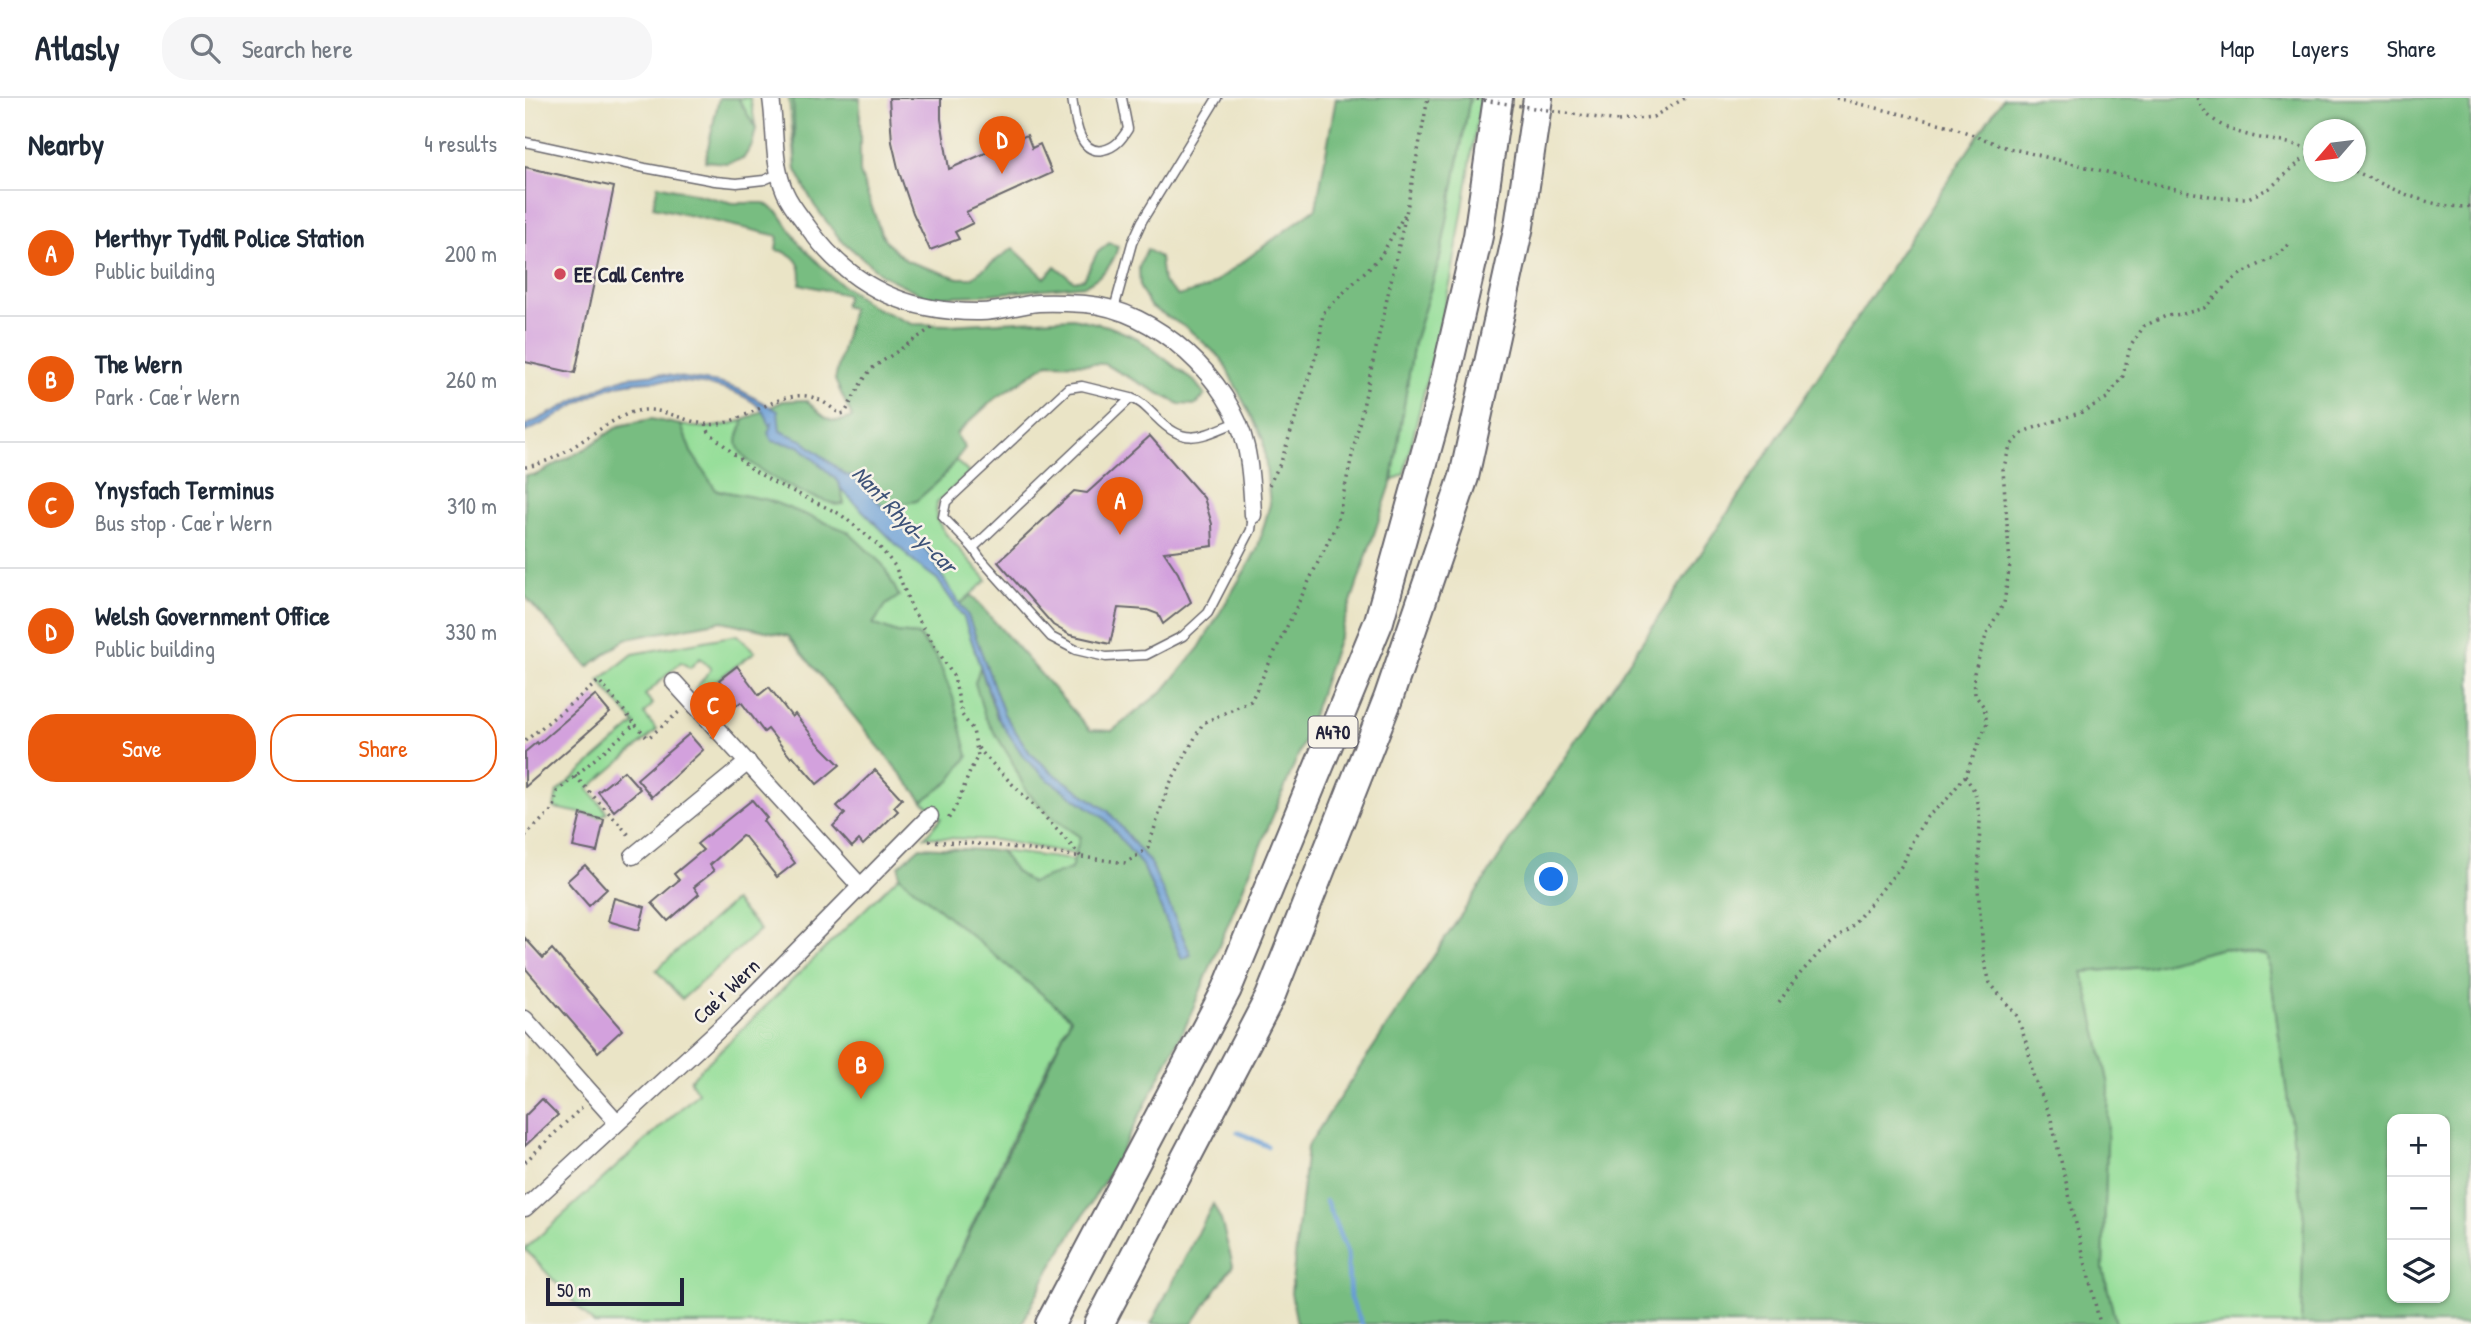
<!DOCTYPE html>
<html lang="en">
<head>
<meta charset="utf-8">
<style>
  :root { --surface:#fff; --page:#f6f6f7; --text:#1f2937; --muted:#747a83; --line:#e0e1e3; --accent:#ea580c }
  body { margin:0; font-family:"Patrick Hand",sans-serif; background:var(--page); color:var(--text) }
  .controls { position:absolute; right:21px; bottom:21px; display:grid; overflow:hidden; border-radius:14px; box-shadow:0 2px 5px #0004 }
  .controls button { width:63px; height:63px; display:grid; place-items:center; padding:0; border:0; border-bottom:2px solid var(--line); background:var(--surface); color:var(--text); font:35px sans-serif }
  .compass { position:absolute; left:1778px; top:21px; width:63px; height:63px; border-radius:50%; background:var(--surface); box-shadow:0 2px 5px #0004; rotate:242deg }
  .scale { position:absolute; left:21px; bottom:18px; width:138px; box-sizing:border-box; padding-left:7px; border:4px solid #22223b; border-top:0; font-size:19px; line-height:24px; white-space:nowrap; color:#22223b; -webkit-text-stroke:5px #f7f3e8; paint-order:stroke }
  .you { position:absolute; left:1027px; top:782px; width:24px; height:24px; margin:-18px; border:5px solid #fff; border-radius:50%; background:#1a73e8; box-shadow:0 0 0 10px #1a73e833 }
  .badge { display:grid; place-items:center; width:46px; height:46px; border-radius:50%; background:var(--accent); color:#fff; font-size:23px; font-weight:700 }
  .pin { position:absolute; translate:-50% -58px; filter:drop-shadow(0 2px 4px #0008) }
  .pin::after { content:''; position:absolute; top:37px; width:24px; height:21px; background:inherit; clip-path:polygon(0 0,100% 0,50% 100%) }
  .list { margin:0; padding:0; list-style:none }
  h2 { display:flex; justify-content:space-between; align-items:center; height:91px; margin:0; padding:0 28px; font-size:30px }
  h2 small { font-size:23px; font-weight:400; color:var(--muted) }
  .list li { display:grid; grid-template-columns:46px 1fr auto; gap:21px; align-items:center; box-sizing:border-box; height:126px; padding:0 28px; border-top:2px solid var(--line) }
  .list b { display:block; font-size:26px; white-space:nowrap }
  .list p { margin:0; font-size:23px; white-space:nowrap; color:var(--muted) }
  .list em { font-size:23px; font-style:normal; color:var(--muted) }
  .actions { display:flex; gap:14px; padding:21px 28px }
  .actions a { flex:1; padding:16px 0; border:2px solid var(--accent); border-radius:28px; text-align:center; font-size:24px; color:var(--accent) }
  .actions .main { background:var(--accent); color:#fff }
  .icon { flex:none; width:38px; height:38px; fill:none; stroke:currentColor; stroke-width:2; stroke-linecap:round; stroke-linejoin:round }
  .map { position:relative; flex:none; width:1946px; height:1226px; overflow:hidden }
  header { display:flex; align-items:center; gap:42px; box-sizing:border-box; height:98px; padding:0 35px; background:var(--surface); border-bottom:2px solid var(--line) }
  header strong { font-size:33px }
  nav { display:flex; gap:38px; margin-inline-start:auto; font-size:24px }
  .search { width:490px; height:63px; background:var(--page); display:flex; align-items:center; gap:18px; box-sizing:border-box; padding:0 24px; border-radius:28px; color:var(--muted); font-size:26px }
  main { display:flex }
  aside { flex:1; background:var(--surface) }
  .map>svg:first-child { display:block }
</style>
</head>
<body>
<header>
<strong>Atlasly</strong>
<div class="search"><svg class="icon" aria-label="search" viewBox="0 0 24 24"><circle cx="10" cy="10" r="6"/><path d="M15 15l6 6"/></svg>Search here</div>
<nav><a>Map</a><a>Layers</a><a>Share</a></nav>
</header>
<main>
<aside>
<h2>Nearby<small>4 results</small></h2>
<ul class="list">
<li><span class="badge">A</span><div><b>Merthyr Tydfil Police Station</b><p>Public building</p></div><em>200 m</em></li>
<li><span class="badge">B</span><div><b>The Wern</b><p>Park · Cae'r Wern</p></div><em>260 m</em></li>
<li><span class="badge">C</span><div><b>Ynysfach Terminus</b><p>Bus stop · Cae'r Wern</p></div><em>310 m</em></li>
<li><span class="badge">D</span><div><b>Welsh Government Office</b><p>Public building</p></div><em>330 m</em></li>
</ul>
<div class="actions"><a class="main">Save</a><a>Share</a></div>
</aside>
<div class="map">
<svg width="1946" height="1226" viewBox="0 0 1946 1226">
  <rect width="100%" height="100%" fill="#f7f3e8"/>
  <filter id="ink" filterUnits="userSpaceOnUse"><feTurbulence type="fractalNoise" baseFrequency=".0143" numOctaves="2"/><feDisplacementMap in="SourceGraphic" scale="14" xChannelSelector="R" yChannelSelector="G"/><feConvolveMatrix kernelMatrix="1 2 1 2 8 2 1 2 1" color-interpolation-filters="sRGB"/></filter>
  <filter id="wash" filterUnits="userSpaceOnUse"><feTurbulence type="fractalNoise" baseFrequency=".00686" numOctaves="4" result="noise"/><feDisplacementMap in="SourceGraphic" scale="28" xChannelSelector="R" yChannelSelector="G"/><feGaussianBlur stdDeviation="1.57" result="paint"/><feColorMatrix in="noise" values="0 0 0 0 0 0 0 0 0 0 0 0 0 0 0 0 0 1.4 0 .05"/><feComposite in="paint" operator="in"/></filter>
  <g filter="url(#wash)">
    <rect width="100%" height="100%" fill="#eae4c6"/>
    <!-- green -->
    <g fill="#95de99" stroke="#5c806a" stroke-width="2">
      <polygon points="213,0 225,0 231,31"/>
      <polygon points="264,0 268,0 271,72"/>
      <polygon points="945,0 956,0 926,182 879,376 867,383 889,244 915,160"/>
      <path d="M219 322 213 339 249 380 310 407 319 406 316 391 390 465 412 481 439 520 455 569 450 585 501 693 529 721 555 739 550 756 471 742 400 739 416 720 398 703 425 683 443 658 435 631 393 537 372 535 348 526 361 507 374 498 358 467 322 433 243 402 191 392 166 354 156 327C179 332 197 329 219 322Z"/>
      <polygon points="430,362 444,375 412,405 411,420 420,435 462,482 435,506 416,477 405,456 358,409 391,403 416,381"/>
      <polygon points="212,537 230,554 171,597 171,590 186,571 175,560 165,570 156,564 120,597 128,606 119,616 132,632 63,691 82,714 76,719 29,710 32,694 110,626 74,583 108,556"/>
      <polygon points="475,753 549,762 546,771 506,786 491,774"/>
      <polygon points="374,778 546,920 502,1008 402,1226 69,1226 0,1151 173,995 165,982"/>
      <polygon points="209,803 235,832 157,901 131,872"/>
      <polygon points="1698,850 1743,858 1779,1120 1776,1226 1591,1226 1578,1171 1584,987 1558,874 1622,869"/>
    </g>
    <!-- forest -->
    <g fill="#78bd81" stroke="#4d705e" stroke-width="2" fill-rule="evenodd">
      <polygon points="194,0 213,0 231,31 227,47 218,61 201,65 180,63"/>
      <path d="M268 0H335V75L356 135 363 146 382 163 433 180H446L488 150 520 180 530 168 549 183 559 181 572 155 584 145 593 148C589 167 576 179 560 187L456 197 402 199 357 177 315 141 289 107 271 72Z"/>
      <polygon points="811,0 945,0 915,160 889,244 867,383 779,643 662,925 590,1066 522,1176 497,1226 402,1226 546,920 374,778 374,768 395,749 475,753 491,774 506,785 546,771 555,739 529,721 501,693 486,661 460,619 450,585 455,569 472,620 522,681 579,720 619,770 657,861 626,766 583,713 528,675 505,655 479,616 443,518 435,506 446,497 565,632 587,633 640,591 674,550 732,452 745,406 738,341 696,260 663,231 625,208 615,190 614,169 622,151 635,160 638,184 653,198 682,190 791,110"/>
      <path d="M1478 0H1937L1946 6V1226H1776L1779 1120 1743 858 1698 850 1622 869 1558 874 1584 987 1578 1171 1591 1226H772L766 1195 782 1049ZM1788 32H1830V74H1788ZM1867 1021H1920V1200H1867Z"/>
      <path d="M133 87 208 105H239L254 115 274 145 309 181 346 208 387 226 424 227 548 220 583 228 612 240 669 283 680 297 671 307 654 306 579 266 523 265 467 303 431 336 440 350 416 381 391 403 358 409 329 379 314 384 319 406C297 408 220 371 213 349 210 341 216 330 219 322L258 303 281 302C298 317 304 330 327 319L310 282 327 211 319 208 322 197 275 186C279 167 270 155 251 152L253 138 128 109Z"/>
      <polygon points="126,321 156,327 166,354 191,392 243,402 322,433 358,467 374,498 361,507 348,526 372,535 393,537 412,560 428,599 443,658 425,683 398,703 263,538 197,523 101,541 63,569 0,498 0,377 11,377 60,351 94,328"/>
      <polygon points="688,1106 696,1122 708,1167 667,1226 626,1226"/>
    </g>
    <!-- water -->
    <path fill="#689dd5" stroke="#456088" stroke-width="2" d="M133 276 194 285 215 292 253 313 255 333 277 342 321 377 329 379 405 456 416 477 443 518 479 616 505 655 528 675 583 713 626 766 666 857 657 861 619 770 579 720 522 681 499 659 473 620 439 520 412 481 390 465 316 391 314 384 274 348 247 343 243 335 247 325 244 327C237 281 121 276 87 289 56 300 31 322 0 334V328L85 285 102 279Z"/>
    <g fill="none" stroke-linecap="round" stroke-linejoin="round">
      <!-- stream -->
      <g stroke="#689dd5" stroke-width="5">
        <polyline points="713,1034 742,1048"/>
        <polyline points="801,1103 822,1155 825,1200 837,1226"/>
      </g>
    </g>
    <g id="blocks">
      <!-- building -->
      <g fill="#d3a1dd">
        <polygon points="364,0 416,0 416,21 424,71 502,37 507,50 515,46 527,75 441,114 448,125 430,134 434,141 405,152 388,115 374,74 367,44"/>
        <polygon points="0,69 89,89 50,275 0,264"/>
        <polygon points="625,338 679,400 687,426 688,448 639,454 653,475 666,504 638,526 633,516 622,512 593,510 585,546 545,537 528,527 473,464 549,393 562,395"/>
        <polygon points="212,568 234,597 244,589 267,619 270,616 293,645 315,667 292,686 268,658 266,660 243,631 239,634 216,604 212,607 194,582"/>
        <polygon points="70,597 85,615 0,689 0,654 12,644 13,646"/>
        <polygon points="164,636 178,652 127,699 112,681"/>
        <polygon points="350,672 377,701 369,709 373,713 338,747 334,742 327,749 308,728 320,716 312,708"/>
        <polygon points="99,673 115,691 89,713 73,694"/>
        <polygon points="227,702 242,720 238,723 270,765 252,779 220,739 217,738 185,767 189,773 169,789 174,796 143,823 127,805 154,782 149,776 178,752 172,746"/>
        <polygon points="56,716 79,722 72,754 48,749"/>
        <polygon points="60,767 82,791 64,808 42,783"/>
        <polygon points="89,800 120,809 114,832 83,823"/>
        <polygon points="0,840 18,860 27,851 97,932 73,954 0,870"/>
        <polygon points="17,1001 33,1017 0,1048 0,1018"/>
      </g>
    </g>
  </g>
  <g filter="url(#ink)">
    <use href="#blocks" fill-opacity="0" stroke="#68666c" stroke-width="2"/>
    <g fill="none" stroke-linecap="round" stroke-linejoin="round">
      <!-- lane casing -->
      <g stroke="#68666c" stroke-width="11">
        <g id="lane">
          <path d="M547 0C550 17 552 57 578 52 591 49 596 42 603 31L597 0"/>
          <polyline points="0,44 120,70 190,83 212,85 239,82 253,76"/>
          <polyline points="589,211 607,145 617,123 692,0"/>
          <path d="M606 300 557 288 543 290 421 404 418 419 448 450 606 300C618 304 623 312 632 320 661 350 677 338 712 324"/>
          <polyline points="448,450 455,460 526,539 551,552 581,559 621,557 658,538 683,515 726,432 728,417"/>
        </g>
      </g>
      <!-- street casing -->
      <g stroke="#68666c" stroke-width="19">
        <g id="street">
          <path d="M246 0C251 32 247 64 260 94 265 106 275 118 283 129 324 188 383 215 455 214 474 214 493 207 513 205 528 204 545 205 560 206 630 211 706 281 721 349 726 371 727 395 728 417"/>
          <polyline points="149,584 336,789"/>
          <polyline points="108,758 223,664"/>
          <polyline points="0,921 92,1024"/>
          <polyline points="0,1110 203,923 405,718"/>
        </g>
      </g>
      <!-- highway casing -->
      <g stroke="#68666c" stroke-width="32">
        <g id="highway">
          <polyline points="525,1226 702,891 854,523 914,307 953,138 973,0"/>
          <polyline points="574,1226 745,899 863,601 939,379 994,128 1013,0"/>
        </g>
      </g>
      <!-- path -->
      <g stroke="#68666c" stroke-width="3.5" stroke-dasharray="2 5" stroke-linecap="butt">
        <polyline points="1311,0 1425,28 1480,49 1655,92 1694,100 1723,100 1745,90 1777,62 1788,59"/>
        <path d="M1672 0C1686 35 1731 39 1763 45 1772 47 1782 49 1788 56"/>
        <polyline points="1093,23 1128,19 1160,0"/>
        <path d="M1830 73C1863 89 1909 113 1946 108"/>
        <path d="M180 326 184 334 225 370 248 384 315 416 352 446 370 468 387 511 429 579 437 617 448 632 453 658C440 679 437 703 421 724"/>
        <path d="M0 369C40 363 69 329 105 315 131 305 154 322 179 326 216 332 256 285 292 301 300 304 308 311 315 316L320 315 335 287 346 271 411 227"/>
        <polyline points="744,387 756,364 794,248 798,215 855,159 880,116"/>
        <polyline points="0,643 74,583 110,626"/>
        <path d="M453 650C486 687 524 720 556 759"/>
        <polyline points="50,678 106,739"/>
        <polyline points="1440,678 1450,694 1455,721 1453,791 1459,862 1465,885 1492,918 1503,950 1508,977 1525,1017 1575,1226"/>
        <polyline points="0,738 29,710 32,694 110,626 123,640 154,614"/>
        <polyline points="404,743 469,747 601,765 623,750 643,689 678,625 726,603 812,425 882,111 903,0"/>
        <polyline points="1254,904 1273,878 1294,855 1325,830 1378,766 1389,739 1402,719 1422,701 1440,678 1453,647 1462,625 1459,609 1450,597 1449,575 1462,535 1479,505 1485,466 1478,372 1485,348 1500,333 1557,314 1582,300 1598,278 1605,249 1619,228 1641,218 1658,216 1679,210 1712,178 1749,159 1765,146"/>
        <polyline points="0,1064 57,1009"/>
      </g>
      <!-- lane -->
      <use href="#lane" stroke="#fff" stroke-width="8"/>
      <!-- street -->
      <use href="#street" stroke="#fff" stroke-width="16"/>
      <!-- highway -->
      <use href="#highway" stroke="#fff" stroke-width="28"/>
      <!-- path-bridge -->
      <polyline stroke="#68666c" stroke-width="3.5" stroke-dasharray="2 5" stroke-linecap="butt" points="945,0 1093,23"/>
    </g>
  </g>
  <!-- markers -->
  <circle fill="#d1495b" stroke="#f7f3e8" stroke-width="2.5" cx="35" cy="176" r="7"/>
  <g text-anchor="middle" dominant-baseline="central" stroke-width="5" stroke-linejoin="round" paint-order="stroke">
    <!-- shield labels -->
    <rect fill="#f7f3e8" stroke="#62616f" stroke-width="2" x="783.5" y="618.5" width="49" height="31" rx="5"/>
    <g font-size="19" font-weight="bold" fill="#22223b">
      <text x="808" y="634">A470</text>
    </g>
    <!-- poi labels -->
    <g font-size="21" font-weight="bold" fill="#22223b" stroke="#f7f3e8" text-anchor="start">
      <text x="49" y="176">EE Call Centre</text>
    </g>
    <!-- street labels -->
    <g font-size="21" fill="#22223b" stroke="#f7f3e8">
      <text transform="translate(201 893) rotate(-44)">Cae'r Wern</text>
    </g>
    <!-- water labels -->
    <g font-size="23" font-style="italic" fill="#3e5379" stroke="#f7f3e8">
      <text transform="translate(380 421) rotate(46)">Nant Rhyd-y-car</text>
    </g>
  </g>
</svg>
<div class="controls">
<button>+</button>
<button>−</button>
<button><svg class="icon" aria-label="layers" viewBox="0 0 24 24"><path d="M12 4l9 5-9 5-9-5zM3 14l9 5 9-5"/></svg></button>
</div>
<svg class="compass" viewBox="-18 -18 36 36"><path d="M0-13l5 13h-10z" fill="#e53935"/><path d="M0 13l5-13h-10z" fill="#747a83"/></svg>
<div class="scale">50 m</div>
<div class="you"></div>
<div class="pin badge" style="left:595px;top:437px">A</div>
<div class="pin badge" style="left:336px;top:1001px">B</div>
<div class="pin badge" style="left:188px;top:642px">C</div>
<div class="pin badge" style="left:477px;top:76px">D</div>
</div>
</main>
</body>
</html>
